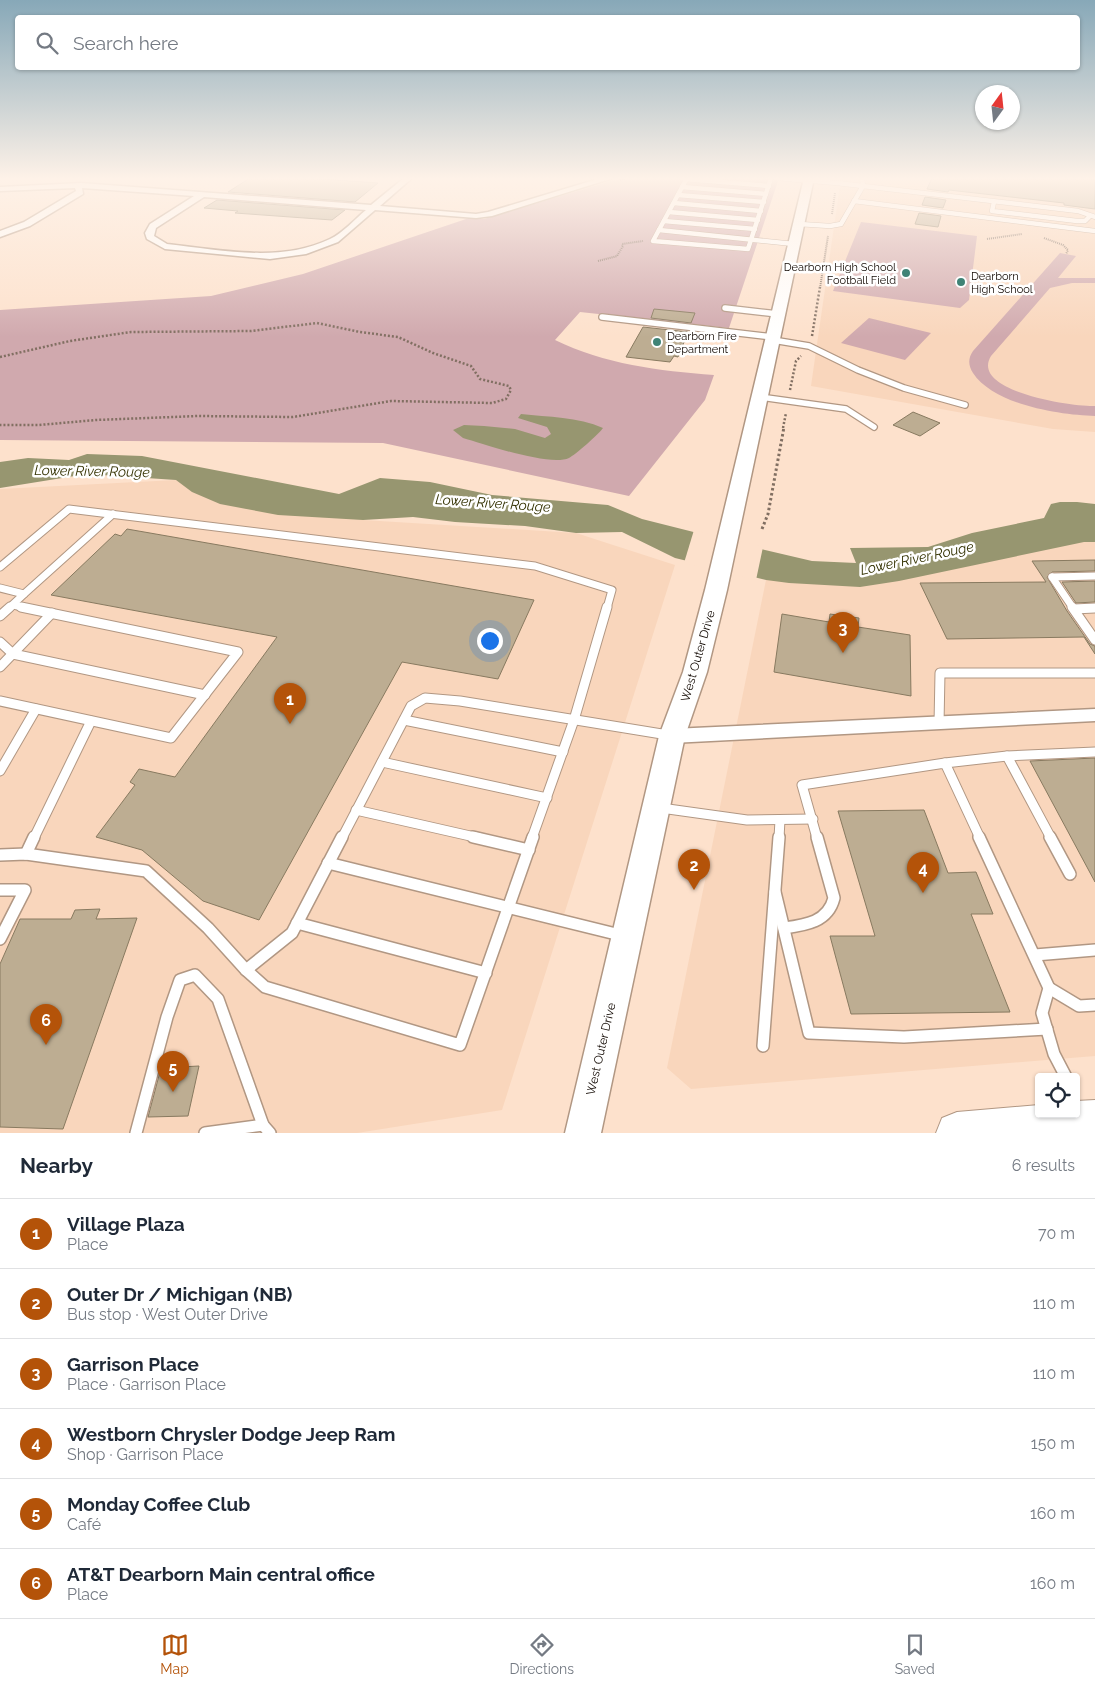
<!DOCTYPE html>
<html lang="en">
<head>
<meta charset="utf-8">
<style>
  :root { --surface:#fff; --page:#f6f6f7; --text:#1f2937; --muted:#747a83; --line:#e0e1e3; --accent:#b45309 }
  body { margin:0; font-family:Raleway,sans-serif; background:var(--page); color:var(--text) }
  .controls { position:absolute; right:15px; bottom:15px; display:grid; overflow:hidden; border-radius:5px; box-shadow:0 1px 4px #0004 }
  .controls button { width:45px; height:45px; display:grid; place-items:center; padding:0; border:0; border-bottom:1px solid var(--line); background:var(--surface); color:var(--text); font:25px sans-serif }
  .compass { position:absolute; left:975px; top:85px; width:45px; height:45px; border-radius:50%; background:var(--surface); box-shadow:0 1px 4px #0004; rotate:15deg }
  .you { position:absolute; left:489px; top:640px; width:18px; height:18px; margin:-12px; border:4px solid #fff; border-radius:50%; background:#1a73e8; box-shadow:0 0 0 8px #1a73e833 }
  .badge { display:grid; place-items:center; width:32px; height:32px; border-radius:50%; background:var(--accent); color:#fff; font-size:16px; font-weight:700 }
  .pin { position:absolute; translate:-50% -41px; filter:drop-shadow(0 1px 2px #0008) }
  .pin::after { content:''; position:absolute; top:26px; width:18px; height:15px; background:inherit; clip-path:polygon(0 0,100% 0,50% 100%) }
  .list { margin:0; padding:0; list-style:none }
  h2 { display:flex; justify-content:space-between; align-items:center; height:65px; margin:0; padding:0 20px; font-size:21px }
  h2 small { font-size:16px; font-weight:400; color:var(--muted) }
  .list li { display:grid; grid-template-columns:32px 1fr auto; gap:15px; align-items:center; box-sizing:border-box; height:70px; padding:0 20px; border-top:1px solid var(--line) }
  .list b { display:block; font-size:19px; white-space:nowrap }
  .list p { margin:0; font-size:16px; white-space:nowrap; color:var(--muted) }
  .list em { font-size:16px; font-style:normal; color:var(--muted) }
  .icon { flex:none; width:28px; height:28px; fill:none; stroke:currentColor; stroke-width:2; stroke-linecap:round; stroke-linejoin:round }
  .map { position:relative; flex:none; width:1095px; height:1133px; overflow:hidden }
  .search { position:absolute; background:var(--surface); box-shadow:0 1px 4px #0004; left:15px; right:15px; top:15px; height:55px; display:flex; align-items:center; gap:12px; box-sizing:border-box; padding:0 18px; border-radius:5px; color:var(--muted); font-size:19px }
  .sheet { height:485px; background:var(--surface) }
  nav { display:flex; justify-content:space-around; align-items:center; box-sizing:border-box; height:70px; border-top:1px solid var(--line); background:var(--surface); font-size:14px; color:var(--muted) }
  nav a { display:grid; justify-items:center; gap:2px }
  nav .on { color:var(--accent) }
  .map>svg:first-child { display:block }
</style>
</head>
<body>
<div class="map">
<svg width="1095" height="1133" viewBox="0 0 1095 1133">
  <rect width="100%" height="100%" fill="#fde1cc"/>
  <!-- built -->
  <g fill="#f9d6bc">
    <polygon points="841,178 1095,178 1095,432 1053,429 811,386"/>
    <polygon points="176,480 363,520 576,533 675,565 502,1110 357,1133 0,1133 0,489"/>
    <polygon points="1095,536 1095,1056 691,1089 667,1068 766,580"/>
  </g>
  <!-- green -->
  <g fill="#d0a9ae">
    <path d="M621 178H779L729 328 580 312 555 340C604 364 659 371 714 375L705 400 629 496 383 443 0 440V310L211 296 303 274 469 218 484 219Z"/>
    <polygon points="861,222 977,236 969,300 960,308 833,291"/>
    <path d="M1060 253 1076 256 1058 278H1095V283H1072L1050 288 991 356C969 392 1075 407 1095 406V416C1060 415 994 405 973 373 968 365 968 358 973 351Z"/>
    <polygon points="869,318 931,333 905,360 841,343"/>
  </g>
  <!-- water -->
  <g fill="#979670">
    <path d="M521 414C548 417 578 417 603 428 599 434 575 455 569 458 550 467 484 444 463 438L453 430 464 425 484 426 515 429 545 438 551 434 547 427 518 418Z"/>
    <polygon points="87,454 142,456 339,494 380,478 430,482 492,495 608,505 642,519 765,550 812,561 856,563 850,548 928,547 972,533 1044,518 1051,504 1060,502 1077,502 1095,504 1095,542 1084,542 899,581 860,587 789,583 766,580 675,558 622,532 576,533 525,526 455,522 413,517 363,520 278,515 220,504 192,492 176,480 87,474 0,488 0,462 28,458 69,460"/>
  </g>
  <!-- pier -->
  <polygon fill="#fde1cc" points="694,530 763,547 756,580 684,563"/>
  <!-- building -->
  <g fill="#bdad92" stroke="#887a60">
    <polygon points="250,178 309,178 378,183 355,202 228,192"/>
    <polygon points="932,178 1095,178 1095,209 1064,205 1064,203 949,190 948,192 927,189"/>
    <polygon points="925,197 946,200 943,208 922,205"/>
    <polygon points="217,200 345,210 332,220 235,213 238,211 204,208"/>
    <polygon points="919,213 941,216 938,227 915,224"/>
    <polygon points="654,309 695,313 691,323 651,318"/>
    <polygon points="643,327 688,332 678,357 674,356 670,362 626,357"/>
    <polygon points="913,412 940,423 920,436 893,425"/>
    <polygon points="127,529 534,600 498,679 402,662 259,920 203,901 142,850 96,837 135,785 130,782 139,769 175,777 277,637 51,595 115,534 121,536"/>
    <polygon points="1095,560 1095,571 1052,572 1047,577 1067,611 1090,644 1095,646 1095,654 1084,637 947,639 920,583 1046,582 1032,561"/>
    <polygon points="1095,581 1095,602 1076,603 1062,582"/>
    <polygon points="782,614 829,622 830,614 859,618 858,627 910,635 911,696 774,672"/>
    <polygon points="1095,758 1095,882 1030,761"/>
    <polygon points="924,810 948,873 976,872 993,914 971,914 1010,1012 851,1014 830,936 875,936 838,811"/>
    <polygon points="100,909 96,919 137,918 63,1129 0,1127 0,964 20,919 71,919 75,910"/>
    <polygon points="199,1066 188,1116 148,1117 161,1068"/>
  </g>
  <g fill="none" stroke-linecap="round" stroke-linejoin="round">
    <!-- service-far4 casing -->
    <g stroke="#b19783" stroke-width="5.5">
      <g id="service-far4">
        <polyline points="687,178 653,241 748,249 771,178"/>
        <polyline points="777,178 837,183 1078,211 1095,217"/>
        <polyline points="686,179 769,186"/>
        <polyline points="682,187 766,194"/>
        <polyline points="678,195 764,202"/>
        <polyline points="854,201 1095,231"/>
        <polyline points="994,202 992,211 1077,221 1085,221 1090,216"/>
        <polyline points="674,203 761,211"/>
        <polyline points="669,212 758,220"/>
        <polyline points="664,221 755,229"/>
        <polyline points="799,224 830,226 841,224 863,186 862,178"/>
        <polyline points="659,230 794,244"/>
      </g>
    </g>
    <!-- service-far3 casing -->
    <g stroke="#b19783" stroke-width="8">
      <g id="service-far3">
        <polyline points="725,308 778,314"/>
        <polyline points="602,317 773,337"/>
        <polyline points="773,340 809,346 858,370 904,388 965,405"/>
        <polyline points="760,397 846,409 874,427"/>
      </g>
    </g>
    <!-- service-far2 casing -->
    <g stroke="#b19783" stroke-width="9">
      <g id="service-far2">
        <polyline points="0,567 69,509 535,566 612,590 607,608"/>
        <polyline points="1052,577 1073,608"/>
        <polyline points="1052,577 1095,576"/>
        <polyline points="0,588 24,594 9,608"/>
        <polyline points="24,594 113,514"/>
        <polyline points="13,605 27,608"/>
      </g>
    </g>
    <!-- service-far1 casing -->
    <g stroke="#b19783" stroke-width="11">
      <g id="service-far1">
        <polyline points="1072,607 1095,640"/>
        <polyline points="1074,609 1095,608"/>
        <polyline points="0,616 10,607"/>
        <polyline points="0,642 13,654 205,695"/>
        <polyline points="0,667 52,613"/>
        <polyline points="0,701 171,738 238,652 21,607"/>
        <polyline points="404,720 563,752"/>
        <polyline points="939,724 940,673 1095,673"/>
        <polyline points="1007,756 1051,838"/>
        <polyline points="382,762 547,798"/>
        <polyline points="945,763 1007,756 1095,752"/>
        <polyline points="0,771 36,709"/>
        <polyline points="661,808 747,820 813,819"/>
        <polyline points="356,810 479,838"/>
        <polyline points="34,838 91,721"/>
        <polyline points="342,838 411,706 425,698 460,701 668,735"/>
        <polyline points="532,838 574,720 607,607"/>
        <polyline points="779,838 780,820"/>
        <polyline points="817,838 802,785 945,763 980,838"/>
      </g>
    </g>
    <!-- service casing -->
    <g stroke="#b19783" stroke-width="14">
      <g id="service">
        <polyline points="473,837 529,850"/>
        <polyline points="979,837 1049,988 1042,1013 1054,1054 1066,1077"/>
        <polyline points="1050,837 1070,874"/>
        <polyline points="26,854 34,837"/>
        <polyline points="0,855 26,854 146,871 208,928 246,970 265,987 460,1045 533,837"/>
        <polyline points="328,863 620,935"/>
        <polyline points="0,890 25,890 0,939"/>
        <polyline points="775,892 809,1033 904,1037 1047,1029"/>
        <polyline points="297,923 486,973"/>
        <path d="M784 928C806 925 828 922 834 898L817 837"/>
        <polyline points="1035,955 1095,950"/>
        <polyline points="246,970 292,933 342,837"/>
        <polyline points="1049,988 1079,1006 1095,1005"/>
        <polyline points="763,1046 779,837"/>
        <polyline points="136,1133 167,1017 180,980 195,975 218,999 263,1125 270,1133"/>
        <polyline points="205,1133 263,1125"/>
      </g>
    </g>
    <!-- minor casing -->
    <g stroke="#b19783" stroke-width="3">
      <g id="minor">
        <path d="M404 178H412L380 206 476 214 488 212 601 178H613L492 216 476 218 375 210 338 242 306 254 270 259 165 249 147 239 145 233 150 224 194 196 82 188 83 194 30 226 0 237V231L24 222 76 191 75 188 0 191V187L81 183 371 205ZM204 197 366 210C355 219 343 233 330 239 280 263 221 250 167 244L154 236 156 228Z"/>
        <polygon points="1095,709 1095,721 672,743 666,741 663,736 666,731 672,729"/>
      </g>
    </g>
    <!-- secondary casing -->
    <g stroke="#b19783" stroke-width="3">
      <polygon id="secondary" points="804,178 814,178 727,590 707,672 685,736 601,1133 565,1133 659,736 683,672 705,590"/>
    </g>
    <!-- primary casing -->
    <g stroke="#b19783" stroke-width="2">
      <polygon id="primary" points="1095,1100 1095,1133 936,1133 942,1118 957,1112 1039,1105 1039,1114 1076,1114 1076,1101"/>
    </g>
    <!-- path-far2 -->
    <g stroke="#816f62" stroke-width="2" stroke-dasharray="1 1" stroke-linecap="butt">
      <polyline points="620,180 629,178"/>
      <polyline points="1091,180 1095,180"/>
      <polyline points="832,214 835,193"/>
      <polyline points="1044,238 1063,245 1068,250 1066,254"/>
      <polyline points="987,239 1022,234"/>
      <polyline points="598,261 617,256 623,246 622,244 643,241"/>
      <polyline points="820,288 828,236"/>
    </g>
    <!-- path-far1 -->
    <g stroke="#816f62" stroke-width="2.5" stroke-dasharray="2 2" stroke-linecap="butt">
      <polyline points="812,336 820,287"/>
      <polyline points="0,357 70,341 131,332 251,331 317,323 360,332 398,337 433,353 471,366 480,379 509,386 511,390 506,399 492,403 391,401 293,417 198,416 96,420 39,425 0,425"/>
      <polyline points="790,390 796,361 801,356"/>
      <polyline points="783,428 786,413"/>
    </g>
    <!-- path -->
    <polyline stroke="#816f62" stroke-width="3" stroke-dasharray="2.5 2.5" stroke-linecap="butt" points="762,529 768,514 784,427"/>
    <!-- service-far4 -->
    <use href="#service-far4" stroke="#fff" stroke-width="4.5"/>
    <!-- service-far3 -->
    <use href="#service-far3" stroke="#fff" stroke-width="5.5"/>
    <!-- service-far2 -->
    <use href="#service-far2" stroke="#fff" stroke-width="7"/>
    <!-- service-far1 -->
    <use href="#service-far1" stroke="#fff" stroke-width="9"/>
    <!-- service -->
    <use href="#service" stroke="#fff" stroke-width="11"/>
    <!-- minor -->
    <use href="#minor" fill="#fff" fill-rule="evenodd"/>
    <!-- secondary -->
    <use href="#secondary" fill="#fff" fill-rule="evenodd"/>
    <!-- primary -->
    <use href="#primary" fill="#fff" fill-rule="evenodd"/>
  </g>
  <!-- sky -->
  <linearGradient id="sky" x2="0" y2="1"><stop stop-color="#87a8b8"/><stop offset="0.53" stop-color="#fef2e8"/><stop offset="1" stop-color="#fef2e8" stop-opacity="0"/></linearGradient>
  <rect width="1095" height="337" fill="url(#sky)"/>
  <!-- markers -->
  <g fill="#3f8376" stroke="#fff" stroke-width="2">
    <circle cx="906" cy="273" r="5"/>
    <circle cx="961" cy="282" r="5"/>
    <circle cx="657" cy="342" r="5"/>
  </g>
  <g text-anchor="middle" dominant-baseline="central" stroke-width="5" stroke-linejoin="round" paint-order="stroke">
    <!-- far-poi labels -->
    <g font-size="11" fill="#130a04" stroke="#fff" text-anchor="start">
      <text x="896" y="267" text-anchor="end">Dearborn High School<tspan x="896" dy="13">Football Field</tspan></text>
      <text x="971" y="276">Dearborn<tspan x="971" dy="13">High School</tspan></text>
      <text x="667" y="336">Dearborn Fire<tspan x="667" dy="13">Department</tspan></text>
    </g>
    <!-- street labels -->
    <g font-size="12" fill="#130a04" stroke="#fff">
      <text transform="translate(698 656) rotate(-74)">West Outer Drive</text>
      <text transform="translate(601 1049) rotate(-77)">West Outer Drive</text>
    </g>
    <!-- water labels -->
    <g font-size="14" font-style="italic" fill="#333100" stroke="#fff">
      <text transform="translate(92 471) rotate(1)">Lower River Rouge</text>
      <text transform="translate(493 503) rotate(4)">Lower River Rouge</text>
      <text transform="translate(917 558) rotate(-12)">Lower River Rouge</text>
    </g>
  </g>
</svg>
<div class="controls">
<button><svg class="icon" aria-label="locate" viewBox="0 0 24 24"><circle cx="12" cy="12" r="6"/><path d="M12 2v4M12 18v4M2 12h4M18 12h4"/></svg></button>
</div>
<svg class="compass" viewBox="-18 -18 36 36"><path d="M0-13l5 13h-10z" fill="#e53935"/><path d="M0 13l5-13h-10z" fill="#747a83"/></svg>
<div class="you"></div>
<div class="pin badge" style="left:290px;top:724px">1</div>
<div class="pin badge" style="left:694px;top:890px">2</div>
<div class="pin badge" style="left:843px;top:653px">3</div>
<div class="pin badge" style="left:923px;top:893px">4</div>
<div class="pin badge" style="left:173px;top:1092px">5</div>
<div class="pin badge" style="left:46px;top:1045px">6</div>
<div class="search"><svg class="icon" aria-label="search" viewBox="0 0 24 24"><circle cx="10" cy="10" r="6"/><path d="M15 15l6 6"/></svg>Search here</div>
</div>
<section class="sheet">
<h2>Nearby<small>6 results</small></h2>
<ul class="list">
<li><span class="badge">1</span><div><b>Village Plaza</b><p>Place</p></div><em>70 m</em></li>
<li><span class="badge">2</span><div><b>Outer Dr / Michigan (NB)</b><p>Bus stop · West Outer Drive</p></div><em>110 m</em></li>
<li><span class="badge">3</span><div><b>Garrison Place</b><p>Place · Garrison Place</p></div><em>110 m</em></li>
<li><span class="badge">4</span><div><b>Westborn Chrysler Dodge Jeep Ram</b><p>Shop · Garrison Place</p></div><em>150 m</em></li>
<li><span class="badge">5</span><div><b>Monday Coffee Club</b><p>Café</p></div><em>160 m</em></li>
<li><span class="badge">6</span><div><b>AT&amp;T Dearborn Main central office</b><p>Place</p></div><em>160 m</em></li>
</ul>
</section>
<nav>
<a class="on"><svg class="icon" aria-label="map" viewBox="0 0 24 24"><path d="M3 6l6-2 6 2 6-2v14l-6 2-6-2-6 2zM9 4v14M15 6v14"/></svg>Map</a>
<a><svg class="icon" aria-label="directions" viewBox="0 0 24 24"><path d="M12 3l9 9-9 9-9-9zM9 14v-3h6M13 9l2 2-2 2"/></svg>Directions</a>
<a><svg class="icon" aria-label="saved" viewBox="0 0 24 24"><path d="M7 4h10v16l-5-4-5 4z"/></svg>Saved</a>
</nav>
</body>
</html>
